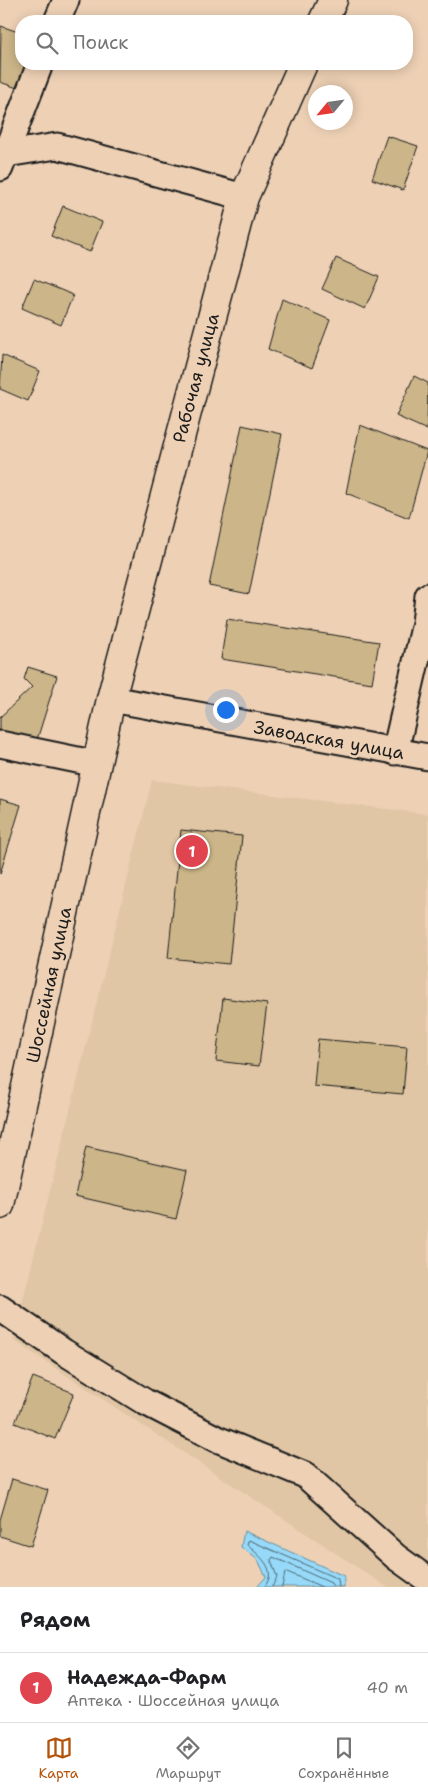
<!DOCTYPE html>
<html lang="ru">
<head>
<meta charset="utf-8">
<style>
  :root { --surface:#fff; --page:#f6f6f6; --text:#202124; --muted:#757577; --line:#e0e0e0; --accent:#b45309 }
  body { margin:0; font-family:"Shantell Sans",sans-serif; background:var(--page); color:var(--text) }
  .compass { position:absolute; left:308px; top:85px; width:45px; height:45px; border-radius:50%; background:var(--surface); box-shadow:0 2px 12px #0003; rotate:241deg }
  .you { position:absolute; left:225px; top:709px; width:18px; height:18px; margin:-12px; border:4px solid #fff; border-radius:50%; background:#1a73e8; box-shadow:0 0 0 8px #1a73e833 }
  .badge { display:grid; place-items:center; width:32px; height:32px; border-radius:50%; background:var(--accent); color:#fff; font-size:16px; font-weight:700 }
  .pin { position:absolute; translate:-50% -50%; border:2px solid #fff; box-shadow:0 1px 5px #0006 }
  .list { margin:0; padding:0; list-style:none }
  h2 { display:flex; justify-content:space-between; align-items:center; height:65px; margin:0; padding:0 20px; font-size:21px }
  h2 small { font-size:16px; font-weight:400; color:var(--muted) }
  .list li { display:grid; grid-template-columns:32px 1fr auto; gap:15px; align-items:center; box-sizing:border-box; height:70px; padding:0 20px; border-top:1px solid var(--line) }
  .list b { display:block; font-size:19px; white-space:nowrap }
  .list p { margin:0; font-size:16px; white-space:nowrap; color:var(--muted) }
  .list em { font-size:16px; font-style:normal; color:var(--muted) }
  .icon { flex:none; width:28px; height:28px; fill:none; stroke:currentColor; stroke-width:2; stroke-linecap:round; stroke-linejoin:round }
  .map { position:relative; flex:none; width:428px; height:1587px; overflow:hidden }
  .search { position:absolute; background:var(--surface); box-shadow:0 2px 12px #0003; left:15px; right:15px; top:15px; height:55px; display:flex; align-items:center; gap:12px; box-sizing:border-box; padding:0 18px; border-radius:20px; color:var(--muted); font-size:19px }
  .sheet { height:135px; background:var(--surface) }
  nav { display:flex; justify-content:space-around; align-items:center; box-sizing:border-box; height:70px; border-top:1px solid var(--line); background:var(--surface); font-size:14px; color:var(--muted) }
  nav a { display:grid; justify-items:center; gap:2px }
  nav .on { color:var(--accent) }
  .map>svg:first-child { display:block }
</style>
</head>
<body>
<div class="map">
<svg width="428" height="1587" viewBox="0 0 428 1587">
  <rect width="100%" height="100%" fill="#eed1b5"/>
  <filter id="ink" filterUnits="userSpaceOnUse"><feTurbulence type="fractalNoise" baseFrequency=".02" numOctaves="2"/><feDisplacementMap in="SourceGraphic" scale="10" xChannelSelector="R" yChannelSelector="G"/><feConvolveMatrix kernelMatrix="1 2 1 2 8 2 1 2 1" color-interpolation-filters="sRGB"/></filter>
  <g filter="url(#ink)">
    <!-- built -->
    <polygon fill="#e0c6a5" points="152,780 428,814 428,1587 387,1587 13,1340"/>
    <!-- water -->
    <polygon fill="#96d9f8" stroke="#658da0" points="244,1531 344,1576 344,1587 257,1587 266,1577 258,1560 241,1547"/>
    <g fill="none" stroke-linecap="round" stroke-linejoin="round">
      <!-- shore -->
      <g stroke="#4d6874" stroke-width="1">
        <path d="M264 1587C279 1570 260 1556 247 1545L249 1540 338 1579 339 1587"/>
        <polyline points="272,1587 277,1577 271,1560 273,1557 331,1583 333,1587"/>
        <polyline points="282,1587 285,1573 287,1572 322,1587"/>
      </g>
    </g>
    <!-- building -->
    <g fill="#ccb689" stroke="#1c1c1c">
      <polygon points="1,26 21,33 21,64 28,64 20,89 0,82"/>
      <polygon points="387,136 418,146 403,190 372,179"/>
      <polygon points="63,206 102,222 90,252 51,236"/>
      <polygon points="336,258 379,277 365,309 322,289"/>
      <polygon points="34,279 73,295 61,325 22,308"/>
      <polygon points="282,299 330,320 312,368 268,349"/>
      <polygon points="2,355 40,371 28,401 0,389"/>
      <polygon points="414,376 428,383 427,430 396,416"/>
      <polygon points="242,425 282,434 249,594 209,586"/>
      <polygon points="360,425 427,451 409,518 346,493"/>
      <polygon points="227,619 379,642 372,683 221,659"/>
      <polygon points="28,667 57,676 35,746 0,734 0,717 32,687 24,679"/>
      <polygon points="0,799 21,805 0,874"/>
      <polygon points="181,830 242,836 229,964 168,958"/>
      <polygon points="223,998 267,1004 259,1066 216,1061"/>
      <polygon points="318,1039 407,1047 403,1094 314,1086"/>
      <polygon points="86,1147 187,1170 176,1219 75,1196"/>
      <polygon points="33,1377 74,1393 55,1439 15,1423"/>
      <polygon points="12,1479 48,1490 31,1546 0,1536 0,1520"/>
    </g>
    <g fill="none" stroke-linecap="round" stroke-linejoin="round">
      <!-- minor casing -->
      <g stroke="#1c1c1c" stroke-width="29">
        <g id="minor">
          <polyline points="57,21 66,0"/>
          <polyline points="0,155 57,146 244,197"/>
          <polyline points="0,168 40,64"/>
          <polyline points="111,699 428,757"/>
          <polyline points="0,744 97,764"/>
          <polyline points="395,752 425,623 428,596"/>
          <polyline points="0,1308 64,1352 145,1402 217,1439 305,1475 396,1557 428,1580"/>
        </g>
      </g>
      <!-- secondary casing -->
      <g stroke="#1c1c1c" stroke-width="31">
        <g id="secondary">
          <polyline points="323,21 333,0"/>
          <polyline points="0,1205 111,699 244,197 303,64"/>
        </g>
      </g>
      <!-- minor -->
      <use href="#minor" stroke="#eed1b5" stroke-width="25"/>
      <!-- secondary -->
      <use href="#secondary" stroke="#eed1b5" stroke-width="28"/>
    </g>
  </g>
  <g text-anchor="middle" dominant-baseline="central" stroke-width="5" stroke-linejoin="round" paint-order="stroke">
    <!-- street labels -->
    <g font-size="18" fill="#1c1c1c" stroke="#eed1b5">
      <text transform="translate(196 378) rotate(-75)">Рабочая улица</text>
      <text transform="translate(329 740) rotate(10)">Заводская улица</text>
      <text transform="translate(49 985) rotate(-78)">Шоссейная улица</text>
    </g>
  </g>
</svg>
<svg class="compass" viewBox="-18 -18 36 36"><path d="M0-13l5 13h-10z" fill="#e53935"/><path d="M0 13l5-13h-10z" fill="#757577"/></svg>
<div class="you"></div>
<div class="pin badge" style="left:192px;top:851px;background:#e0444e">1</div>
<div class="search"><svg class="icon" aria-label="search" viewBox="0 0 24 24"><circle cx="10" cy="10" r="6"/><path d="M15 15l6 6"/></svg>Поиск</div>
</div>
<section class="sheet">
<h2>Рядом<small></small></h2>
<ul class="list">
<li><span class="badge" style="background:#e0444e">1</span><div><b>Надежда-Фарм</b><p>Аптека · Шоссейная улица</p></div><em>40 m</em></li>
</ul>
</section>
<nav>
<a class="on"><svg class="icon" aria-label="map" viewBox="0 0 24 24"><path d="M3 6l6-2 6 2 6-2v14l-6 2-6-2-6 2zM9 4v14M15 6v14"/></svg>Карта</a>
<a><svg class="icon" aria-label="directions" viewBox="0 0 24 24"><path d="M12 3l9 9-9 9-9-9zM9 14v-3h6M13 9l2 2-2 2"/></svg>Маршрут</a>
<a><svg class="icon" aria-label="saved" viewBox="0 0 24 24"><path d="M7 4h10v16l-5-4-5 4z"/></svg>Сохранённые</a>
</nav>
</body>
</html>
